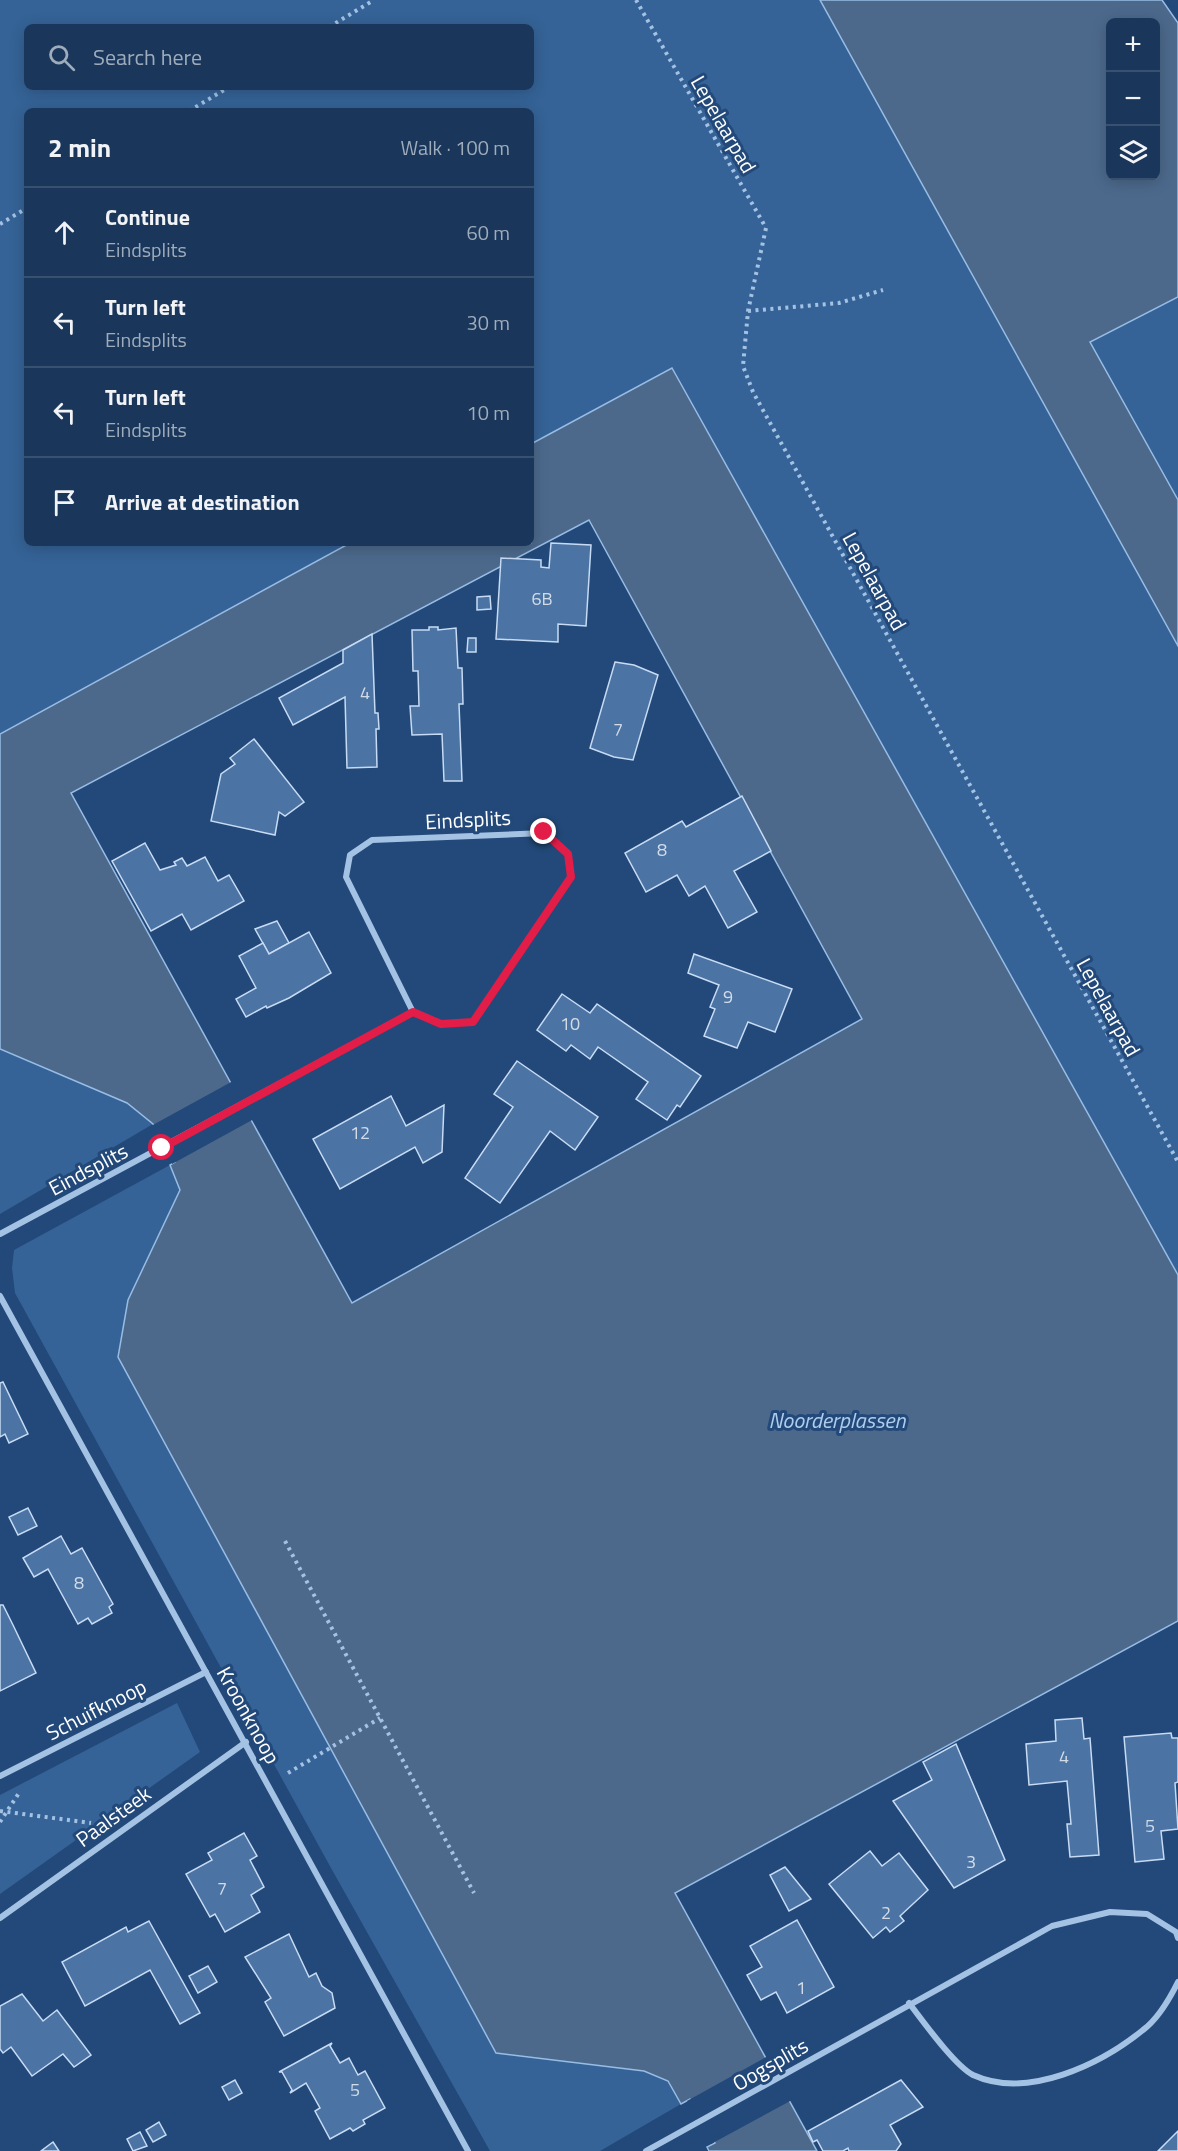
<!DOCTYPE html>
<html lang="en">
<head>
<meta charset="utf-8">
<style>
  :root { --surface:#1a375b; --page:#233f61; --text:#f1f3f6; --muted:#9facbb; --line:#385171 }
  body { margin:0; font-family:"Titillium Web",sans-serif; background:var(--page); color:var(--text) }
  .controls { position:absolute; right:18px; top:18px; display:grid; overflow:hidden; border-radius:9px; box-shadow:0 3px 15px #0003 }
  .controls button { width:54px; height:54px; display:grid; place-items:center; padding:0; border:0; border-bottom:2px solid var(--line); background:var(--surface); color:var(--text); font:30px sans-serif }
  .stop { position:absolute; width:18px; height:18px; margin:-14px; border:4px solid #e11d48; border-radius:50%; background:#fff }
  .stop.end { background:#e11d48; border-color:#fff; box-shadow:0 2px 6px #0008 }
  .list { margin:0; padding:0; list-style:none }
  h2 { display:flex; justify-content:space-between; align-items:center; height:78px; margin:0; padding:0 24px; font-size:26px }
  h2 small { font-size:20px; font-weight:400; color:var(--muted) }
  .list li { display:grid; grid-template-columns:39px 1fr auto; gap:18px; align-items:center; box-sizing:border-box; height:90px; padding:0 24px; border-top:2px solid var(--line) }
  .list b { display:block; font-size:22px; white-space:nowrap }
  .list p { margin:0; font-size:20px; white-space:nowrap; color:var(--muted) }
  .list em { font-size:20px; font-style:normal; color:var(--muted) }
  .icon { flex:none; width:33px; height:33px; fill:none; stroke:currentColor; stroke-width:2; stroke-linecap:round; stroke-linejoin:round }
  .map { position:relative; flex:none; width:1178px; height:2151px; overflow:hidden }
  .search { position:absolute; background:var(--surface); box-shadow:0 3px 15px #0003; left:24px; top:24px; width:510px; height:66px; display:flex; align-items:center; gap:15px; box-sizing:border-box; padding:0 21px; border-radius:9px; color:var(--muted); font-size:22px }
  .panel { position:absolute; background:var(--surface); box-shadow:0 3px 15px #0003; left:24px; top:108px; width:510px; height:438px; border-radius:9px }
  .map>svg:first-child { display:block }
</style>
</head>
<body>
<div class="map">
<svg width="1178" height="2151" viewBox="0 0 1178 2151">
  <rect width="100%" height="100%" fill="#224979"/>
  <!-- green -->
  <g fill="#356397" fill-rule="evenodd">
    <path d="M0 0H820L1178 646V1275L672 368 531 444V111H27V543H350L0 734ZM27 27H531V87H27Z"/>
    <polygon points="1178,297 1178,500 1090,342"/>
    <polygon points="0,1049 127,1103 153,1124 0,1214"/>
    <polygon points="170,1165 180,1190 128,1300 118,1357 496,2053 644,2071 669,2082 681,2104 600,2151 490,2151 331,1868 15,1293 12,1268 14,1250"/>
    <polygon points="177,1703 200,1752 0,1894 0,1795"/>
  </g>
  <!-- water -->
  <g fill="#4c698c" stroke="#98bde5" stroke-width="1.5" fill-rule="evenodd">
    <path d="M820 0H1162L1178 23V297L1090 342 1178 500V646ZM1110 22H1156V176H1110Z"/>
    <path d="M672 368 1178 1275V1621L675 1893 817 2151H709L707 2147 715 2143 690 2099 681 2104 668 2081 644 2071 496 2053 118 1357 128 1300 180 1190 170 1165 175 1162 153 1124 127 1103 0 1049V734L350 543H531V444ZM589 520 862 1019 352 1303 71 793Z"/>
  </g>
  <!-- pier -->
  <g fill="#224979">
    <polygon points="233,1081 254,1119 172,1164 151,1126"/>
    <polygon points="768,2056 792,2100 711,2144 687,2101"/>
  </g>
  <!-- building -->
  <g fill="#4b73a3" stroke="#c7dbf4" stroke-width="1.5">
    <polygon points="551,543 591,545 586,626 558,624 558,642 496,639 501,558 541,560 541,567 549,568"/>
    <polygon points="490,596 491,609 477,610 477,597"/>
    <polygon points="429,627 438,627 438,630 456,628 458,668 462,668 463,704 459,704 462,781 444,781 442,734 412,735 410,706 419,706 418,671 413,671 412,630 429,630"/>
    <polygon points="372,634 375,713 378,713 379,729 376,729 377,767 347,768 345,697 293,725 279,698 343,663 343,650"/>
    <polygon points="468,638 476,638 476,652 467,652"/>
    <polygon points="615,662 634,665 658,675 633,760 614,757 590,748"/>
    <polygon points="254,739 304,802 285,816 279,812 275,835 211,821 221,774 235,764 230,758"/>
    <polygon points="742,796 771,851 734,871 757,912 728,928 705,886 689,896 677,875 646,892 625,853 682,821 686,827"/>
    <polygon points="145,843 160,870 176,865 174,862 182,858 187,866 205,857 218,881 229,875 244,901 191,930 182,914 151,931 112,861"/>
    <polygon points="277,921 289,943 269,954 255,929"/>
    <polygon points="309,932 331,973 289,998 267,1008 266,1006 246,1017 236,999 256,988 239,956 263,943 269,954"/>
    <polygon points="694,954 792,989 775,1032 748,1022 737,1048 704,1036 715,1009 710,1007 719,985 688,973"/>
    <polygon points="562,994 590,1013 597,1004 701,1076 680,1107 677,1105 667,1120 636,1099 648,1082 598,1047 590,1059 571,1045 566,1051 537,1030"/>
    <polygon points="517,1061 598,1117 575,1150 550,1131 500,1203 465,1178 513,1107 494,1094"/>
    <polygon points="391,1096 406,1126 444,1105 442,1152 423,1163 415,1147 340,1189 313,1139"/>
    <polygon points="3,1382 28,1434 9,1443 5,1434 0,1437 0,1383"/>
    <polygon points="28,1508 37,1526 18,1535 9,1517"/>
    <polygon points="61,1536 71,1554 82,1548 113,1604 109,1607 112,1613 92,1624 88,1618 78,1624 48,1569 34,1577 23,1558"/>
    <polygon points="0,1605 3,1605 13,1625 36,1673 0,1691"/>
    <polygon points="1082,1718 1084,1739 1090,1738 1099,1855 1070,1857 1067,1824 1071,1824 1067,1781 1029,1785 1026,1744 1056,1741 1055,1720"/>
    <polygon points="1171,1733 1172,1738 1178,1738 1178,1782 1175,1783 1178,1829 1161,1831 1164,1859 1135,1862 1124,1737"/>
    <polygon points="956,1744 1005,1860 954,1888 893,1801 932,1780 923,1762"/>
    <polygon points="244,1833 257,1856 250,1860 264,1887 251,1895 260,1912 225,1932 215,1914 210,1917 186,1874 212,1860 208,1853"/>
    <polygon points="870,1851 882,1866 899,1853 928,1890 900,1916 904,1921 890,1932 886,1927 873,1938 829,1884"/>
    <polygon points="785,1867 811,1899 789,1911 770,1875"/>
    <polygon points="797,1920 834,1987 787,2013 776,1992 761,2000 747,1975 762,1967 750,1946"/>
    <polygon points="149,1921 200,2013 180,2024 150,1970 85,2006 62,1962 126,1927 128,1932"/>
    <polygon points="289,1934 309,1977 316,1973 322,1986 332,1993 335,2008 284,2036 265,2002 271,1998 245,1957"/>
    <polygon points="208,1966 217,1982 198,1993 189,1976"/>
    <polygon points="22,1994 43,2021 57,2010 91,2055 74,2067 63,2054 32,2076 11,2047 3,2053 0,2049 0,2006"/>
    <polygon points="332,2043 330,2046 340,2063 349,2058 358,2075 365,2071 385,2108 363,2120 365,2124 353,2131 350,2128 330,2139 315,2111 320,2108 306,2083 290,2093 292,2090 282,2072 279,2072"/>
    <polygon points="235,2080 242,2093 229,2100 222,2087"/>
    <polygon points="901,2080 923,2107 890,2125 901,2144 896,2151 849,2151 848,2148 843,2151 823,2151 817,2140 813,2142 808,2131"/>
    <polygon points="159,2122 166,2135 153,2142 146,2130"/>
    <polygon points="1178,2131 1178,2151 1158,2151"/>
    <polygon points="140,2132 147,2146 133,2151 127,2139"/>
    <polygon points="53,2142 59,2151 41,2151"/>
  </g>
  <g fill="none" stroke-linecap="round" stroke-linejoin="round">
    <!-- path -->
    <g stroke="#a4c2e4" stroke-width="4" stroke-dasharray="3 4.5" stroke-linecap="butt">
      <polyline points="636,0 766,228 748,311 743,366 753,392 1178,1162"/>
      <polyline points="329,27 374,0"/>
      <polyline points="189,111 229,87"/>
      <polyline points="0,224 27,208"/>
      <polyline points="748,311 839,303 883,290"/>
      <polyline points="285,1541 474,1893"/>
      <polyline points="288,1773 380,1718"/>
      <polyline points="0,1811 91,1823"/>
      <polyline points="0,1822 19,1793"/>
    </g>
    <!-- minor -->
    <g stroke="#a4c2e4" stroke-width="6">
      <polyline points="0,1234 413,1012 441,1024 473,1022 571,877 568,854 544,833 372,840 350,855 346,877 413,1012"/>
      <polyline points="0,1296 468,2151"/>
      <polyline points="0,1776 206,1672"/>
      <polyline points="0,1918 246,1742"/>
      <path d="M909 2003C923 2021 954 2065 973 2075 1028 2100 1101 2064 1143 2030 1158 2019 1170 1998 1178 1982"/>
      <polyline points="646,2151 1052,1926 1110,1912 1147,1914 1176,1932 1178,1938"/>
    </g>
  </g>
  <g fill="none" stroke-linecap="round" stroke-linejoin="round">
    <!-- route -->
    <polyline stroke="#e11d48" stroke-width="8" points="162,1148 413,1012 441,1024 473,1022 571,877 568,854 544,832"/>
  </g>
  <g text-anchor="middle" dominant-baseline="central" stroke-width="6" stroke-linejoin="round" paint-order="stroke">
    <!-- number labels -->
    <g font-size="18" fill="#d2dce8">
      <text x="542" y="598">6B</text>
      <text x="365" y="692">4</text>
      <text x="618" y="729">7</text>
      <text x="662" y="849">8</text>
      <text x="728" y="996">9</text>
      <text x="570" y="1023">10</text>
      <text x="360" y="1132">12</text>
      <text x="79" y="1582">8</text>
      <text x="1064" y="1756">4</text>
      <text x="1150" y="1825">5</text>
      <text x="971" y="1861">3</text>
      <text x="222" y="1888">7</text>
      <text x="886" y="1912">2</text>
      <text x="801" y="1987">1</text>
      <text x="355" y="2089">5</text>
    </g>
    <!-- street labels -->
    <g font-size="21" fill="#fff" stroke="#224979">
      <text transform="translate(724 124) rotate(60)">Lepelaarpad</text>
      <text transform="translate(875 581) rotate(61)">Lepelaarpad</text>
      <text transform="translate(468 819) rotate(-3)">Eindsplits</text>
      <text transform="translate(1109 1007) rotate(61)">Lepelaarpad</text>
      <text transform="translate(88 1169) rotate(-28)">Eindsplits</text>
      <text transform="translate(96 1709) rotate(-27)">Schuifknoop</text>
      <text transform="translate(249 1715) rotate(61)">Kroonknoop</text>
      <text transform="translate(113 1816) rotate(-36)">Paalsteek</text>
      <text transform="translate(770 2064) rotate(-30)">Oogsplits</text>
    </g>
    <!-- water labels -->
    <g font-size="22" font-style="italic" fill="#afccec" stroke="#224979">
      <text x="837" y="1420">Noorderplassen</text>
    </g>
  </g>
</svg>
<div class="controls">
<button>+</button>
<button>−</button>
<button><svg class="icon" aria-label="layers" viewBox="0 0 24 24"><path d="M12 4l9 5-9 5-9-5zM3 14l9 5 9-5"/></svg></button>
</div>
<div class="stop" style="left:162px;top:1148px"></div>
<div class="stop end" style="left:544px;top:832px"></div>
<div class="search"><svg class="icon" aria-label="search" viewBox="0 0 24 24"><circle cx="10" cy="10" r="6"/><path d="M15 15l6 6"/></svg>Search here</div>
<section class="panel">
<h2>2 min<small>Walk · 100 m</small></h2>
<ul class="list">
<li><svg class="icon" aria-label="ahead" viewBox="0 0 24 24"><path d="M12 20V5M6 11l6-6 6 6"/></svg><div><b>Continue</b><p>Eindsplits</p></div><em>60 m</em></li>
<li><svg class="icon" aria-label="left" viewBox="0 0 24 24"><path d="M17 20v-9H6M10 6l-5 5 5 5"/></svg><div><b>Turn left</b><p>Eindsplits</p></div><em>30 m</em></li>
<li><svg class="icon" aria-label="left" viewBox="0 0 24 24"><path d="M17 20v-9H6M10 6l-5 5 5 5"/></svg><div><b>Turn left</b><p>Eindsplits</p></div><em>10 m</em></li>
<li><svg class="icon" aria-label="arrive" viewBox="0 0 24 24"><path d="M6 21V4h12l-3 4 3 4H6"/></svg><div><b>Arrive at destination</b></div></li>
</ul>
</section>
</div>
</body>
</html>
